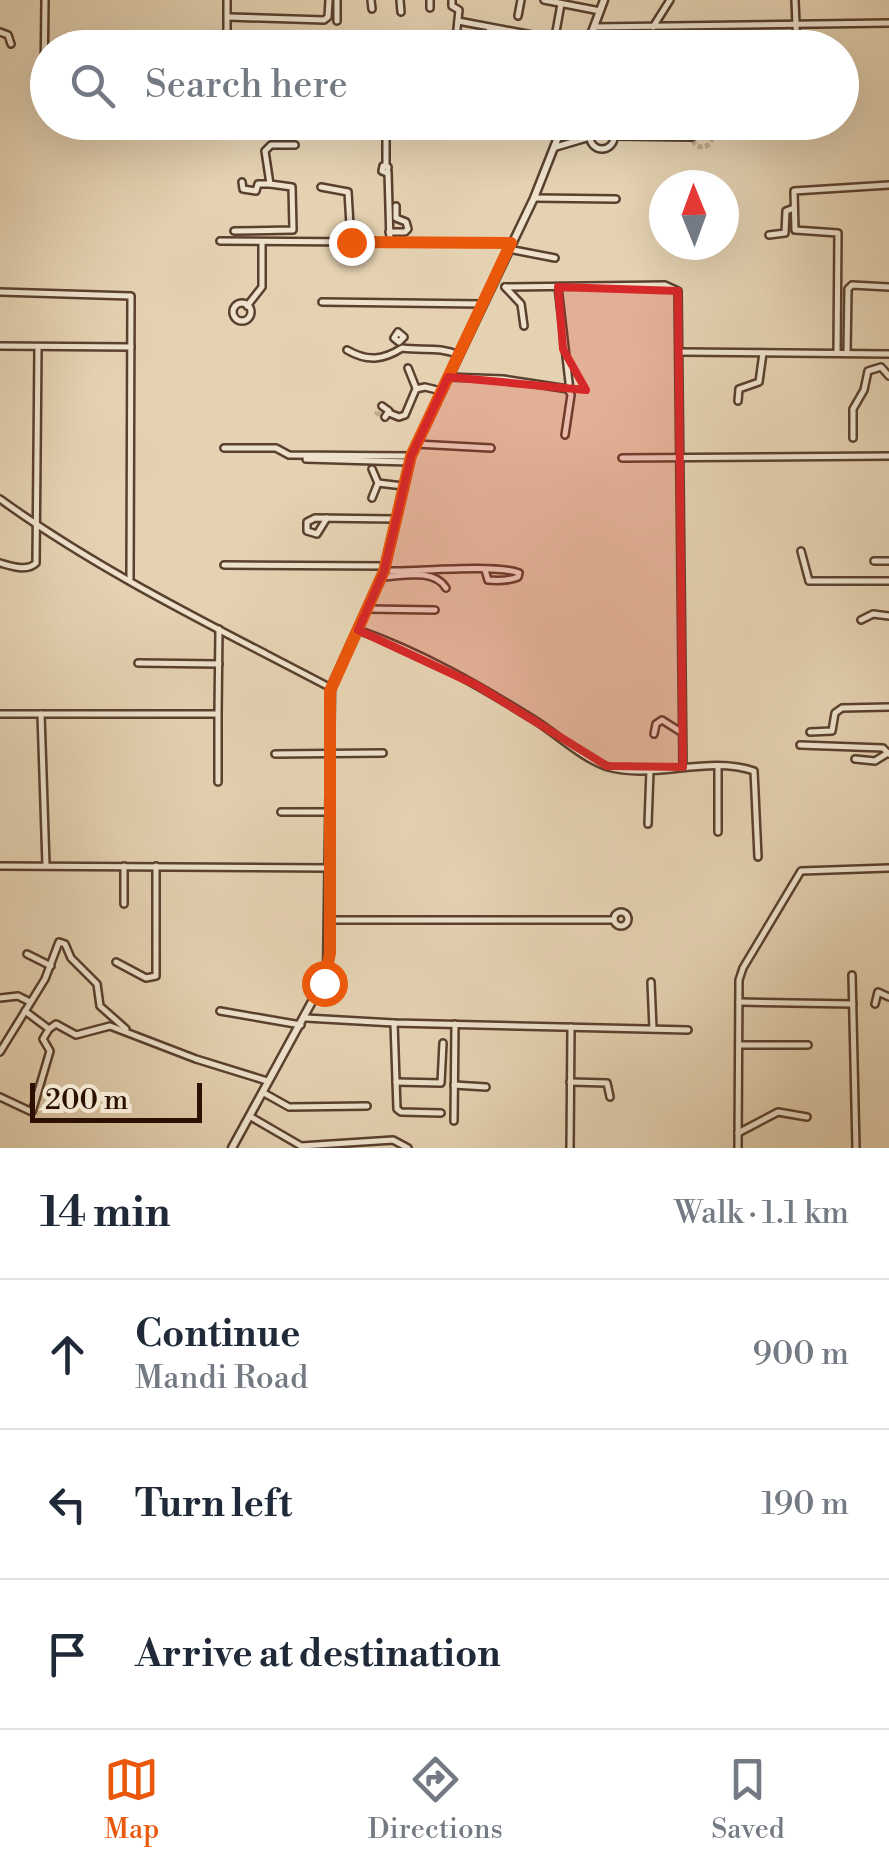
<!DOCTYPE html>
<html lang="en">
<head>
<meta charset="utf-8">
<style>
  :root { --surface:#fff; --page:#f6f6f7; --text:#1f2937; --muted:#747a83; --line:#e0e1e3; --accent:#ea580c }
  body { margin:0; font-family:"Libre Bodoni",serif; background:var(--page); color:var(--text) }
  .compass { position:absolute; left:649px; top:170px; width:90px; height:90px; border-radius:50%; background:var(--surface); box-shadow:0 10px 40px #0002; rotate:359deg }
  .scale { position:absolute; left:30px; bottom:25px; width:172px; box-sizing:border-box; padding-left:10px; border:5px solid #2c1002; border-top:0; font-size:28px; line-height:35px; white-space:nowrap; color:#2c1002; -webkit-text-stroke:8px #eee2cd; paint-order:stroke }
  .stop { position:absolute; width:30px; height:30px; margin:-22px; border:8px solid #ea580c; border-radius:50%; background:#fff }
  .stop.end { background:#ea580c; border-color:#fff; box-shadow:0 2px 10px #0008 }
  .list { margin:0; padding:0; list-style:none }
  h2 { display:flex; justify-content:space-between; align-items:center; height:130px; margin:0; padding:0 40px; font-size:42px }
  h2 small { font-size:32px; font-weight:400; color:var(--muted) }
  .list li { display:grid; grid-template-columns:65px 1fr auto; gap:30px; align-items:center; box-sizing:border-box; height:150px; padding:0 40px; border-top:2px solid var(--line) }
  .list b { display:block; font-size:38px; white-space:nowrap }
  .list p { margin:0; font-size:32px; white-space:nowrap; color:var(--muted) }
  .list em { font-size:32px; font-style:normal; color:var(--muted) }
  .icon { flex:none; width:55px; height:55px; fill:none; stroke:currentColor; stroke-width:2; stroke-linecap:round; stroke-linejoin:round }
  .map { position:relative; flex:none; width:889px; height:1148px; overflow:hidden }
  .search { position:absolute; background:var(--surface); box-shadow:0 10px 40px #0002; left:30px; right:30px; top:30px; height:110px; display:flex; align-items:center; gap:25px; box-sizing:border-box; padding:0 35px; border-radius:55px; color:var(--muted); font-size:38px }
  .sheet { height:580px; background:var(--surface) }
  nav { display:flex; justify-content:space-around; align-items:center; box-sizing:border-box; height:140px; border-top:2px solid var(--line); background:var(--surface); font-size:28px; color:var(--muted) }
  nav a { display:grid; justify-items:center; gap:5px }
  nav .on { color:var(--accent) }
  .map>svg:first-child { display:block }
</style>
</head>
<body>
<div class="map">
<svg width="889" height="1148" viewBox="0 0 889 1148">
  <rect width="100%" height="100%" fill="#e5d2b2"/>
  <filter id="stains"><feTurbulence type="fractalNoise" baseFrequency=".002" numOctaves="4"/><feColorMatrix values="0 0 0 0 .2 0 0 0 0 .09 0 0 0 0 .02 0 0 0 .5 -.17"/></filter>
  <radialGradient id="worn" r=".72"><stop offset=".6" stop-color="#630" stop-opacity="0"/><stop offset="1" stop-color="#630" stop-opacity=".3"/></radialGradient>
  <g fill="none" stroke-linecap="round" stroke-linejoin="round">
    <!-- minor-tunnel -->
    <g stroke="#c0ab8f" stroke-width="5" stroke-dasharray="5 2.5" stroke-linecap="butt">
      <circle cx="702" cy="137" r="10"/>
      <polyline points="382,406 377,413 385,417"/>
    </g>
    <!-- minor casing -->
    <g stroke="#5a402e" stroke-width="10">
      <g id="minor">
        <polyline points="45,0 44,83 48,86"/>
        <polyline points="227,0 227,48"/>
        <polyline points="371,0 372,9"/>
        <polyline points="400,0 401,12"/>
        <polyline points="430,0 430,8"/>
        <polyline points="452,0 452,6 459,10 455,48"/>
        <polyline points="544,0 600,11"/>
        <polyline points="795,0 797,48"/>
        <polyline points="518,16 521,0"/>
        <polyline points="228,17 324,20 328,17 329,0"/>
        <polyline points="337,21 337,0"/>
        <polyline points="458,21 543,37 546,48"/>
        <polyline points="594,27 889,23"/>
        <polyline points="653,27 670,0"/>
        <polyline points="0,32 8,35 11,44"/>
        <polyline points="201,48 288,47"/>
        <polyline points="486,48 490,28"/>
        <polyline points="553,48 561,4"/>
        <polyline points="227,122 285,125"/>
        <polyline points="386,122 386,165"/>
        <circle cx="602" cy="137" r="12"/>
        <polyline points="526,126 539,122"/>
        <polyline points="614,136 692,137"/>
        <polyline points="556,147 590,137"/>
        <polygon points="383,166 388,167 387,173 382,171"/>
        <polyline points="388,172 390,242"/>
        <polyline points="242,182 243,189 256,191 258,184 270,184"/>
        <polyline points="321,187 348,192 351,242"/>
        <polyline points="534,198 616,199"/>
        <polyline points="234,231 293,230 292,187 270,184 265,151 271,145 295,145"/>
        <polyline points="389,232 405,232 408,229 406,222 396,218 396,206"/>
        <polyline points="769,235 785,233 786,211 794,208"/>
        <polyline points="220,241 511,243"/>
        <polyline points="508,249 555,258"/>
        <polyline points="505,287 665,285 678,291 683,767"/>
        <polyline points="505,287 521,304 524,326"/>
        <polyline points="558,287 570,391"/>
        <polyline points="0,292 131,296 130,579"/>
        <polyline points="322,302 482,304"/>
        <circle cx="242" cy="312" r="9"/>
        <polyline points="247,306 262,287 262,242"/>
        <polygon points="398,332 404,337 399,342 394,338"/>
        <polyline points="0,346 131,347"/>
        <path d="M347 350C368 362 383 360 402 348 423 351 439 346 459 355"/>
        <polyline points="680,352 889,354"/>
        <polyline points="837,353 838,233 795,230 794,191 889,185"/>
        <polyline points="847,353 848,289 852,285 889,287"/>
        <polyline points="408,368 416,388"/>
        <polyline points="448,377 503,379 568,389 571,395 565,435"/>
        <polyline points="738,401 739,389 759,382 763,353"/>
        <polyline points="382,406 389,411 385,417"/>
        <polyline points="389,413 399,417 405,415 416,389 425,387 441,391"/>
        <polyline points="853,438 853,409 864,390 868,371 881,367 889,376"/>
        <polyline points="416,444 491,448"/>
        <polyline points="224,448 276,448 289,455 411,456"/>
        <polyline points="622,458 889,456"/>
        <polyline points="306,459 409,462"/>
        <polyline points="372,469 378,483 372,498"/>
        <polyline points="378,483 403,486"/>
        <path d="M0 499C102 573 219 629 331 688"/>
        <polyline points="327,518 317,534 307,531 307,522 315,518 394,519"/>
        <polyline points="801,551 809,581 889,581"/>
        <polyline points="874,561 889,561"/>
        <path d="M0 563C11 566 27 572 36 563L38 348"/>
        <polyline points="224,565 385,566"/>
        <path d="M384 571H396C424 571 495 564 519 573L518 577C508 581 499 581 488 580L485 570"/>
        <path d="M381 577C402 576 434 568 446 588"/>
        <polyline points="367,609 435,610"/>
        <polyline points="861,620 873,614 889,616"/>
        <path d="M358 630C421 652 480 686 536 721 558 735 583 759 608 767 654 780 708 755 754 771L758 857"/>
        <polyline points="138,663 219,664"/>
        <polyline points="0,714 218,714 219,629"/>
        <polyline points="41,714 46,865"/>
        <polyline points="810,732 832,731 835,713 842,708 889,707"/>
        <polyline points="654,734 656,724 662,720 681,732"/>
        <polyline points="800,745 883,748 889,754"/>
        <polyline points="275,754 383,753"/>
        <polyline points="855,759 875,761 888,753"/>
        <polyline points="218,782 218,715"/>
        <polyline points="281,812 328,812"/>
        <polyline points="648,824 650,770"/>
        <polyline points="718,832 718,768"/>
        <polyline points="0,866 328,868"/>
        <polyline points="124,904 124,866"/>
        <circle cx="621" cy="919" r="7"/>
        <polyline points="330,920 614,920"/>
        <polyline points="27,954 51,966"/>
        <polyline points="116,962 146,978 156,976 156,866"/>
        <polyline points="852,975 856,1148"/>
        <polyline points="651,982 653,1029"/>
        <polyline points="0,998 18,996 30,1002"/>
        <polyline points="739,1002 853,1004"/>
        <polyline points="875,1004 878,992 889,997"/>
        <polyline points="25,1011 49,1029 56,1024 76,1035 110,1026 196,1059 267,1081"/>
        <polyline points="220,1011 301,1025"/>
        <polyline points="306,1018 394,1023 688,1030"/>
        <polyline points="394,1023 397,1109 401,1112 441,1113"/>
        <polyline points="739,1045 808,1045"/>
        <polyline points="0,1052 45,979 59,942 65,944 71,958 97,984 100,1006 126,1029"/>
        <polyline points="396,1082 441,1083 443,1043"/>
        <polyline points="570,1082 607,1083 610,1097"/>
        <polyline points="454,1085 486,1087"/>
        <polyline points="264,1093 289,1107 367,1106"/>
        <polyline points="0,1097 32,1112 50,1051 43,1039 49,1029"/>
        <polyline points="251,1117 301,1146 393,1140 408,1148"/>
        <polyline points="454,1121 455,1024"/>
        <polyline points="738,1133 778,1112 807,1117"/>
        <polyline points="570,1148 571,1027"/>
        <polyline points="738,1148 739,980 743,968 801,871 889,868"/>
      </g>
    </g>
    <!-- tertiary casing -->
    <g stroke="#5a402e" stroke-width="11">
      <g id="tertiary">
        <polyline points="586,48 604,0"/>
        <polyline points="232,1148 327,974 331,688 384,571 411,456 534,198 564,122"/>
      </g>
    </g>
    <!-- minor -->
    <use href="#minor" stroke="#eee2cd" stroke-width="5"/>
    <!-- tertiary -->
    <use href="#tertiary" stroke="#eee2cd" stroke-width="6"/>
  </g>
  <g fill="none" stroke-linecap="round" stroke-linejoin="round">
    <!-- route -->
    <polyline stroke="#ea580c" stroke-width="12" points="324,983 330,953 330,691 384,571 411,456 511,243 351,242"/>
  </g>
  <!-- marked area -->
  <path fill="#d62828" fill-opacity="0.2" stroke="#d62828" stroke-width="8" stroke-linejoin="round" d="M558 287 678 291 683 767 607 766 476 685 358 630 384 571 411 456 448 377 586 390 563 349Z"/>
  <rect width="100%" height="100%" filter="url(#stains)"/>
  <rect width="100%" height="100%" fill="url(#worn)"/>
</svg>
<svg class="compass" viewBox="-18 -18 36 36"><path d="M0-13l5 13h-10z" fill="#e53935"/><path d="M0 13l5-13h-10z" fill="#747a83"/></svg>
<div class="scale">200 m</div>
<div class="stop" style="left:324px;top:983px"></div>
<div class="stop end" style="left:351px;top:242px"></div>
<div class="search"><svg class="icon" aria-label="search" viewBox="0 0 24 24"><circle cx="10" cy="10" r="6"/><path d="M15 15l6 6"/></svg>Search here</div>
</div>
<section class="sheet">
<h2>14 min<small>Walk · 1.1 km</small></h2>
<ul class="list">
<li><svg class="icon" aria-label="ahead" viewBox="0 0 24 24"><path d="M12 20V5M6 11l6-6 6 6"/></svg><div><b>Continue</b><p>Mandi Road</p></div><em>900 m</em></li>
<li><svg class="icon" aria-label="left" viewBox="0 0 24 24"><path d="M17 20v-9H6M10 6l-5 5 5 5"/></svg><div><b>Turn left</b></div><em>190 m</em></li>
<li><svg class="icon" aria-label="arrive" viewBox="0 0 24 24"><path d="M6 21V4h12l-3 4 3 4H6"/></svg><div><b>Arrive at destination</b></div></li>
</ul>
</section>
<nav>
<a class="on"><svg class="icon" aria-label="map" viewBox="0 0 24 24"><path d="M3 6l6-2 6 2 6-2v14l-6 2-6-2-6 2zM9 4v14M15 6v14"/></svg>Map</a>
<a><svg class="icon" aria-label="directions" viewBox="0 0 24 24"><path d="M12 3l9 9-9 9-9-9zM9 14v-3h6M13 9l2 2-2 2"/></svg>Directions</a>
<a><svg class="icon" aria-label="saved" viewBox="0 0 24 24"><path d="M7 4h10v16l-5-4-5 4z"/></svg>Saved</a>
</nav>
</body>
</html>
